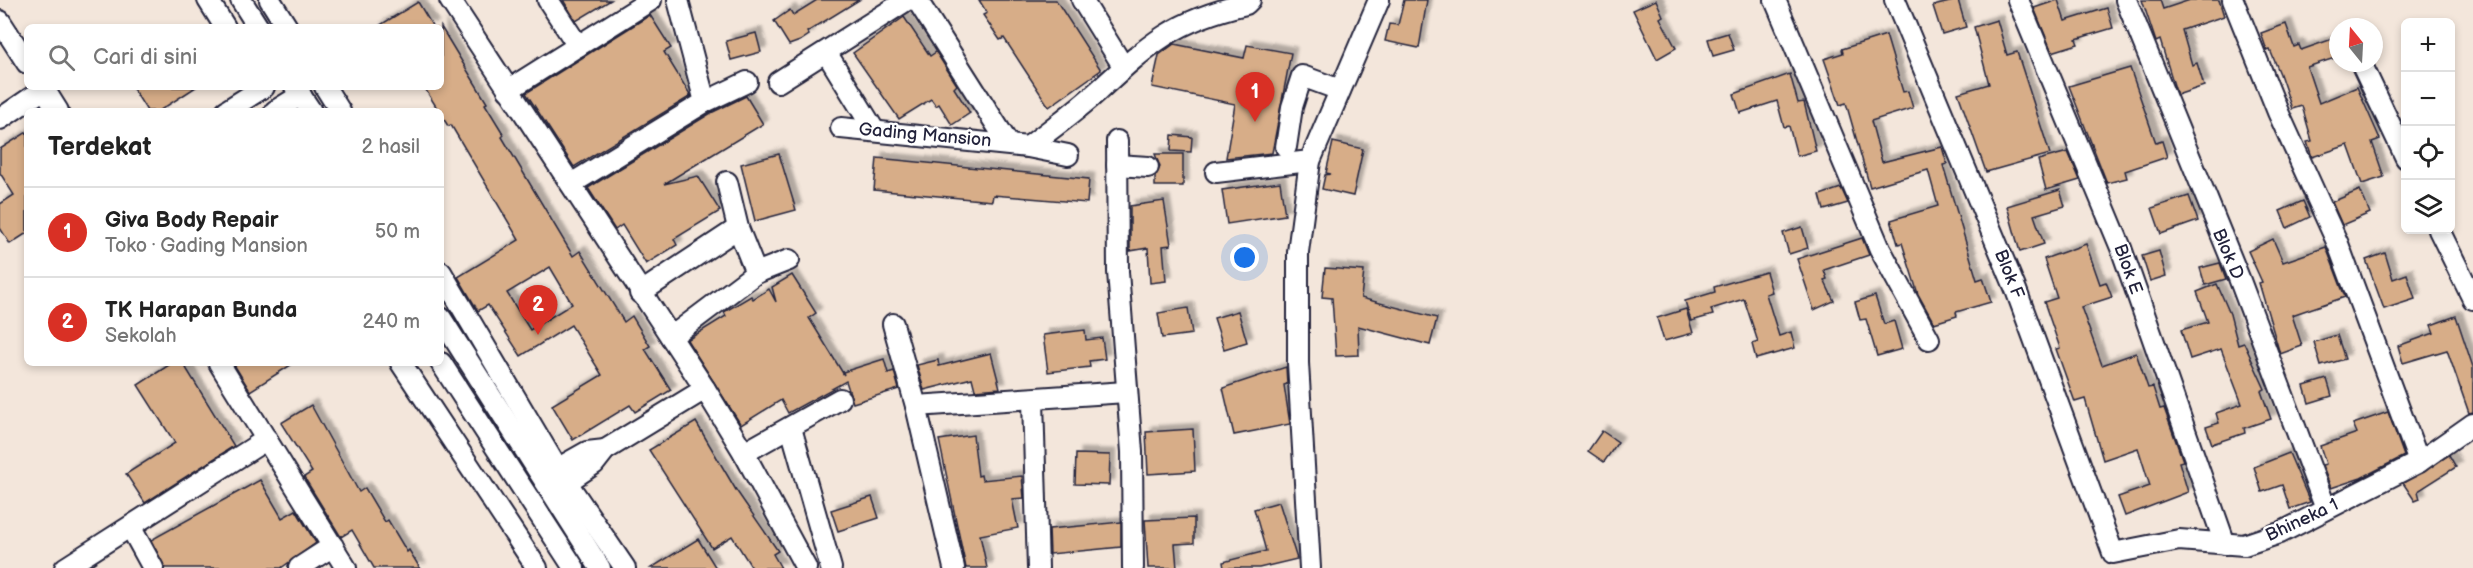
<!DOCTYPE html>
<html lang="id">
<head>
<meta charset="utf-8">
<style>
  :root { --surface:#fff; --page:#f6f6f6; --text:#222; --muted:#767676; --line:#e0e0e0; --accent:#d93025 }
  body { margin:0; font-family:"Balsamiq Sans",sans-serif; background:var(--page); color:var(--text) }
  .controls { position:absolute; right:18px; top:18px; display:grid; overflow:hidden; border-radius:9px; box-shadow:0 3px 9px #0003 }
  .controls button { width:54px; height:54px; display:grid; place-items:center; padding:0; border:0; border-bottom:2px solid var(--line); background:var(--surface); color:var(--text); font:30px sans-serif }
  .compass { position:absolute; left:2329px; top:18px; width:54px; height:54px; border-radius:50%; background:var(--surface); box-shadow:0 3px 9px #0003; rotate:342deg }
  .you { position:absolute; left:1245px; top:258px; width:21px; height:21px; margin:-15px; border:4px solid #fff; border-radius:50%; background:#1a73e8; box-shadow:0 0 0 9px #1a73e833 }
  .badge { display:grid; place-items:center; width:39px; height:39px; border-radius:50%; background:var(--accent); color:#fff; font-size:20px; font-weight:700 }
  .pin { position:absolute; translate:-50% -50px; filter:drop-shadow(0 2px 3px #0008) }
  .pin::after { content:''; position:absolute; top:32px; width:21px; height:18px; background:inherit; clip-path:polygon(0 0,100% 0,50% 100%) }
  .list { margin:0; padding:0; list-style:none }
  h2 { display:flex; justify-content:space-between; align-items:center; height:78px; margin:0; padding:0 24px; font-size:26px }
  h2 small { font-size:20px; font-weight:400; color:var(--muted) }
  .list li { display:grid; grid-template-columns:39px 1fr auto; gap:18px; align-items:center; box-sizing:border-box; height:90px; padding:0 24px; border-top:2px solid var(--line) }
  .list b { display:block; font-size:22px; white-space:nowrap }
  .list p { margin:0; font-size:20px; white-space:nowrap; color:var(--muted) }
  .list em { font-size:20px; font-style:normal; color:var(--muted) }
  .icon { flex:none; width:33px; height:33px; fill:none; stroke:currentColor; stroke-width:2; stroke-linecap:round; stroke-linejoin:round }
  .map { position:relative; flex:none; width:2473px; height:568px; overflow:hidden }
  .search { position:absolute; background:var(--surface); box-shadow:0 3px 9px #0003; left:24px; top:24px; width:420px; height:66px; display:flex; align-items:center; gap:15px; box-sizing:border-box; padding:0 21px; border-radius:9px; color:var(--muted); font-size:22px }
  .panel { position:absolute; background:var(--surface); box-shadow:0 3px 9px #0003; left:24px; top:108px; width:420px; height:258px; border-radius:9px }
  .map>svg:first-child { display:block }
</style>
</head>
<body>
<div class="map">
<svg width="2473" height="568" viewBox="0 0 2473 568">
  <defs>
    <filter id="shadow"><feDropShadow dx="5.5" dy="-5.5" stdDeviation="1.5" flood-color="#0004"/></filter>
  </defs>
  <rect width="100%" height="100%" fill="#f3e6db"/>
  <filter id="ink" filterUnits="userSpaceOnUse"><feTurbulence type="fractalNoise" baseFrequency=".0167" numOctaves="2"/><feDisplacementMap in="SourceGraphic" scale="12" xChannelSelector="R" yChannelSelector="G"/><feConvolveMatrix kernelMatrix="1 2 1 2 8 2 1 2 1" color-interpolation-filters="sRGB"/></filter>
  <g filter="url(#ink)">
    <!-- building -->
    <g fill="#d7ad88" stroke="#22223b" stroke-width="1.5" fill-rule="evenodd" filter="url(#shadow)">
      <polygon points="563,0 611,0 576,21"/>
      <polygon points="817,0 859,0 807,32 809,35 800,41 789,45 774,21 790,10 793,15"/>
      <polygon points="979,0 1056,0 1101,70 1049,107 1004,38 1000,40 983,15 987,13"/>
      <polygon points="1404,0 1427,0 1419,48 1385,41 1389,24 1398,25"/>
      <polygon points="1656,0 1663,16 1660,18 1676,48 1657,59 1633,10"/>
      <polygon points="1958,0 1966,27 1942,34 1933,6"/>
      <polygon points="2058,0 2065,21 2107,8 2113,28 2076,39 2078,44 2052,52 2034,8"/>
      <polygon points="2142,0 2160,0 2163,9 2190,0 2219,0 2224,16 2182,30 2192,65 2197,63 2204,86 2177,95 2160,40 2156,42"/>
      <polygon points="418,2 433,27 377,27"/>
      <polygon points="650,15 671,48 664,52 691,96 574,167 526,93"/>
      <polygon points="904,17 930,56 936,52 957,85 954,88 970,113 952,125 939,104 936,106 931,99 899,119 853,53"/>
      <polygon points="1997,20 2007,55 2017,52 2050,154 1986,172 1958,93 1989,84 1974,27"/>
      <polygon points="2286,24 2294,47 2299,45 2301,50 2338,37 2338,57 2307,67 2319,103 2357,87 2380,139 2372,142 2384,177 2362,184 2348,145 2312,157 2307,142 2312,141 2302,106 2292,109 2280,74 2270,50 2267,51 2261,33"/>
      <path d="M441 27 487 103 485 104 504 135 502 137 573 256 580 251 624 322 632 316 650 346 645 349 671 390 635 412 630 405 573 440 552 405 602 375 571 325 521 356 488 305 478 311 458 277 519 240 451 125 448 126 424 87H441ZM550 267 572 304 530 330 507 293Z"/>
      <polygon points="756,33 761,52 731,60 726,41"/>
      <polygon points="1728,33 1734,50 1713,56 1708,39"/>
      <polygon points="1886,35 1903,92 1908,91 1913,108 1871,121 1882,162 1942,147 1947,164 1943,165 1977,280 1983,278 1991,302 1956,312 1957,316 1934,323 1918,294 1902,243 1898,244 1891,220 1938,206 1928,170 1870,187 1846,103 1840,105 1824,59 1843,53 1842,49"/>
      <polygon points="1174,44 1244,58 1247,45 1291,53 1272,153 1226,158 1235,104 1152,87 1159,55"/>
      <polygon points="2130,68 2156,143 2162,141 2167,157 2125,171 2127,178 2107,183 2069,86"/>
      <polygon points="1790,74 1798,103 1804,102 1816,151 1797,156 1789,126 1784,127 1777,101 1740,113 1734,94"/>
      <polygon points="132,87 196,87 159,111 147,111"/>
      <polygon points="746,96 763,124 664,184 698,176 720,211 674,239 677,245 646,264 622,225 615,230 588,188 711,113"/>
      <polygon points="27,132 27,233 10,244 0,228 0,204 14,195 0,173 0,149"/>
      <polygon points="1172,135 1192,137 1191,152 1171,151"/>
      <polygon points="1333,142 1363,149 1353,196 1322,189 1325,175 1331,174 1326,173"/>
      <polygon points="2068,152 2080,180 2046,190 2038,160"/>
      <polygon points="779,154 796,210 755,221 741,164"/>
      <polygon points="1155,154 1183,154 1183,186 1155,186 1155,177 1160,167"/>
      <polygon points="877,158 1089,179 1087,203 993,195 992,201 874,190"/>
      <polygon points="1280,182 1285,215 1227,224 1222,190"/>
      <polygon points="1841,188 1848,203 1824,210 1820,195"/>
      <polygon points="2060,190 2065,206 2034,215 2044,244 2020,252 2007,206"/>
      <polygon points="2360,190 2370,213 2342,225 2332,202"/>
      <polygon points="2189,196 2198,221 2161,234 2152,208"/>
      <polygon points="1164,201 1171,245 1163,246 1166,281 1150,283 1148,248 1130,251 1130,206"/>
      <polygon points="2303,201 2310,217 2287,228 2280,211"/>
      <polygon points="1802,227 1808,248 1789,254 1783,233"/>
      <polygon points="1862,238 1869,255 1824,270 1827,279 1824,280 1834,301 1814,310 1797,259"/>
      <polygon points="2273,239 2283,262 2326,247 2345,297 2292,315 2302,346 2280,354 2259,283 2262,282 2248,251"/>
      <polygon points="2086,244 2100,284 2106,282 2112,297 2081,307 2102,365 2136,353 2148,388 2153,387 2160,409 2164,408 2183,461 2179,462 2188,492 2125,516 2118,497 2150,486 2138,448 2103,460 2085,399 2075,402 2056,349 2060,348 2044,302 2057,298 2044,259"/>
      <polygon points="2159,251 2166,276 2150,281 2142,256"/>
      <polygon points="2385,253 2393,279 2407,274 2415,299 2384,309 2366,260"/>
      <polygon points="2220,263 2226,279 2205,285 2200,268"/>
      <polygon points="1325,268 1364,271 1361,298 1437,318 1430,345 1358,326 1359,355 1336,356 1332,298 1322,297"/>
      <polygon points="1766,272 1772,292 1766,294 1779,336 1791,332 1795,348 1756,359 1752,344 1758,342 1744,299 1711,309 1713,315 1691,321 1685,301 1715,292 1714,287"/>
      <polygon points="792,275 816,313 809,318 844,375 843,372 884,359 888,373 894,371 899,389 853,403 846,381 788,413 781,400 741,425 687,340 726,316 724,312 751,296 753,299 769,289 776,302 772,287"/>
      <polygon points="2217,284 2230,314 2238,345 2244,343 2265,389 2261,391 2271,419 2244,428 2245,433 2212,444 2206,427 2219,423 2216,413 2242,404 2221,349 2190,359 2181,330 2208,322 2197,292"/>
      <polygon points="1875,296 1884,324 1894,321 1902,349 1877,356 1866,319 1860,320 1855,302"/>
      <polygon points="1188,308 1192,334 1162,338 1158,313"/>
      <polygon points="1686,309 1693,333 1664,341 1657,318"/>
      <polygon points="1238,311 1247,342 1224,349 1214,318"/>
      <polygon points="2456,316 2473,367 2473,412 2469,413 2447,350 2403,363 2398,346 2434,333 2431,325"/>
      <polygon points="1085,330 1086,340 1102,338 1105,359 1089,361 1090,367 1048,372 1043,335"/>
      <polygon points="2337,335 2345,359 2321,366 2314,342"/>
      <polygon points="991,353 1000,388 975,390 972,378 924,390 917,365 938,360 939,366"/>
      <polygon points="172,363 183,363 234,446 145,503 126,474 175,443 138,385"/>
      <polygon points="233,363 294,363 250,391"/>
      <polygon points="1286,367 1287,384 1284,385 1290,424 1234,435 1223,388"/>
      <polygon points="2327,379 2332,396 2309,403 2304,386"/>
      <polygon points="311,405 359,492 365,488 385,522 388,520 407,552 409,550 420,568 374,568 352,530 341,537 304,477 312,472 281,423"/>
      <polygon points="2388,412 2404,456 2361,478 2331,488 2322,465 2326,464 2320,446 2357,433 2353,424"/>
      <polygon points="696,422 736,490 778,551 773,554 781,568 752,568 732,536 712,548 649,450"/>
      <polygon points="1193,429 1195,471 1148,474 1146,432"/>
      <polygon points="1602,431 1618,442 1604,462 1588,451"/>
      <polygon points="973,435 978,476 981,475 982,480 1022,476 1024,498 1012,499 1018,528 980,535 987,568 966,568 939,440"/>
      <polygon points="2289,453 2310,502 2290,509 2282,485 2262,492 2254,467"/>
      <polygon points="1076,454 1110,455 1109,485 1075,484"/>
      <polygon points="2449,455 2456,467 2418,491 2420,499 2415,501 2403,483"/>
      <polygon points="260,480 282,518 296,510 316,543 281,568 165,568 151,540"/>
      <polygon points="872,497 879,518 838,531 831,510"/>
      <polygon points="1279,502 1297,559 1259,568 1224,568 1223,562 1266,551 1254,509"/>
      <polygon points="1194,518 1194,543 1175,544 1177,568 1148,568 1145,520"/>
      <polygon points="1121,522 1121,547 1050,554 1049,529"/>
      <polygon points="698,539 716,568 651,568"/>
    </g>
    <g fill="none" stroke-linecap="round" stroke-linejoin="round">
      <!-- minor casing -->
      <g stroke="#22223b" stroke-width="24">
        <g id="minor">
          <polyline points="208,0 225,27"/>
          <polyline points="241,0 258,27"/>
          <polyline points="270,0 287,27"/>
          <polyline points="450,0 705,389 744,453 806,568"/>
          <polyline points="548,0 578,46"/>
          <polyline points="917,0 1008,143"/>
          <polyline points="1082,0 1123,66"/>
          <polyline points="1775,0 1880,249 1929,339"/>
          <polyline points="1895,0 2016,290 2113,553 2179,540 2244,545 2280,533 2419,462 2473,424"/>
          <polyline points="2018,0 2121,248 2225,544"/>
          <polyline points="2126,0 2239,278 2326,509"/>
          <polyline points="2233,0 2278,112 2338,244 2419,462"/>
          <polyline points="0,21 27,63"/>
          <polyline points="826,52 874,130"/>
          <polyline points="2361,63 2406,158"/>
          <polyline points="778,82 907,0"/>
          <polyline points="43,87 58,111"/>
          <polyline points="295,87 311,111"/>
          <polyline points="325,87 340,111"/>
          <polyline points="508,90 651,0"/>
          <polyline points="705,102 747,82"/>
          <polyline points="226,111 264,87"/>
          <polyline points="275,111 301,95"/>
          <polyline points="0,119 44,89"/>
          <path d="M841 128 1028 147C1051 129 1075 112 1097 92 1149 44 1175 20 1246 4L1250 0"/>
          <polyline points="1117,141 1118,272 1132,452 1133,568"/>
          <polyline points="1028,147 1068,155"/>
          <polyline points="1286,147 1292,107 1302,76 1340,90"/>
          <polyline points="1117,165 1148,167"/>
          <polyline points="1216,172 1310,161"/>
          <polyline points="727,182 738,228"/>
          <polyline points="571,184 705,102 678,0"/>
          <polyline points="2439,230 2473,299"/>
          <polyline points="441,272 557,468 625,568"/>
          <polyline points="756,273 789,260"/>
          <polyline points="640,293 738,228 756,273 671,337"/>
          <polyline points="441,318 600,568"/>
          <polyline points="893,324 916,406"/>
          <polyline points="219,363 346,568"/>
          <polyline points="401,363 537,568"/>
          <polyline points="441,363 574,568"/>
          <polyline points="1033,401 1038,568"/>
          <polyline points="791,428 831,568"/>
          <polyline points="744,453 840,399"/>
          <polyline points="548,474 587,452 605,450"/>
          <polyline points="557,489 594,464 605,450 705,389"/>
          <polyline points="131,528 153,568"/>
          <polyline points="65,568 267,439"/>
          <polyline points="299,568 333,546"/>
          <polyline points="954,568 916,406 1126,392"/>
          <polyline points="1310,568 1298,363 1298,252 1310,161 1379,0"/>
        </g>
      </g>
      <!-- minor -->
      <use href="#minor" stroke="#fff" stroke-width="20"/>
    </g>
  </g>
  <g text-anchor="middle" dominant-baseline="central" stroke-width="4.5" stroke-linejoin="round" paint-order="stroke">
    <!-- street labels -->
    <g font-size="18" fill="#22223b" stroke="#fff">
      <text transform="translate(925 135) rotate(5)">Gading Mansion</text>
      <text transform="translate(2228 254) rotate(67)">Blok D</text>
      <text transform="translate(2128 269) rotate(70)">Blok E</text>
      <text transform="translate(2009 274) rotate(68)">Blok F</text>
      <text transform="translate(2302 520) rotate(-25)">Bhineka 1</text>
    </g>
  </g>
</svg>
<div class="controls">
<button>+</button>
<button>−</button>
<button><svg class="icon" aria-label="locate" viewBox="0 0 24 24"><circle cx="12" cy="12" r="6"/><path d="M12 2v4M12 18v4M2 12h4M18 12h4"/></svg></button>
<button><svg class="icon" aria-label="layers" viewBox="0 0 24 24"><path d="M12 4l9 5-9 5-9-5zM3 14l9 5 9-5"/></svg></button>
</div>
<svg class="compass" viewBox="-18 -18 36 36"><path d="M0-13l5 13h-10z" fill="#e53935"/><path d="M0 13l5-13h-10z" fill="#767676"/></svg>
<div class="you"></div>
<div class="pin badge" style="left:1255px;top:122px">1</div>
<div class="pin badge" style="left:538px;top:335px">2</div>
<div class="search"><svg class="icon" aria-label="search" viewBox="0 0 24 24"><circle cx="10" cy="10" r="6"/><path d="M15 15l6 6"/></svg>Cari di sini</div>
<section class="panel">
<h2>Terdekat<small>2 hasil</small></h2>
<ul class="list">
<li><span class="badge">1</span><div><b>Giva Body Repair</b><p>Toko · Gading Mansion</p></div><em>50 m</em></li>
<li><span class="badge">2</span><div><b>TK Harapan Bunda</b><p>Sekolah</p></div><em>240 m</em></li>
</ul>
</section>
</div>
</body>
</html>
